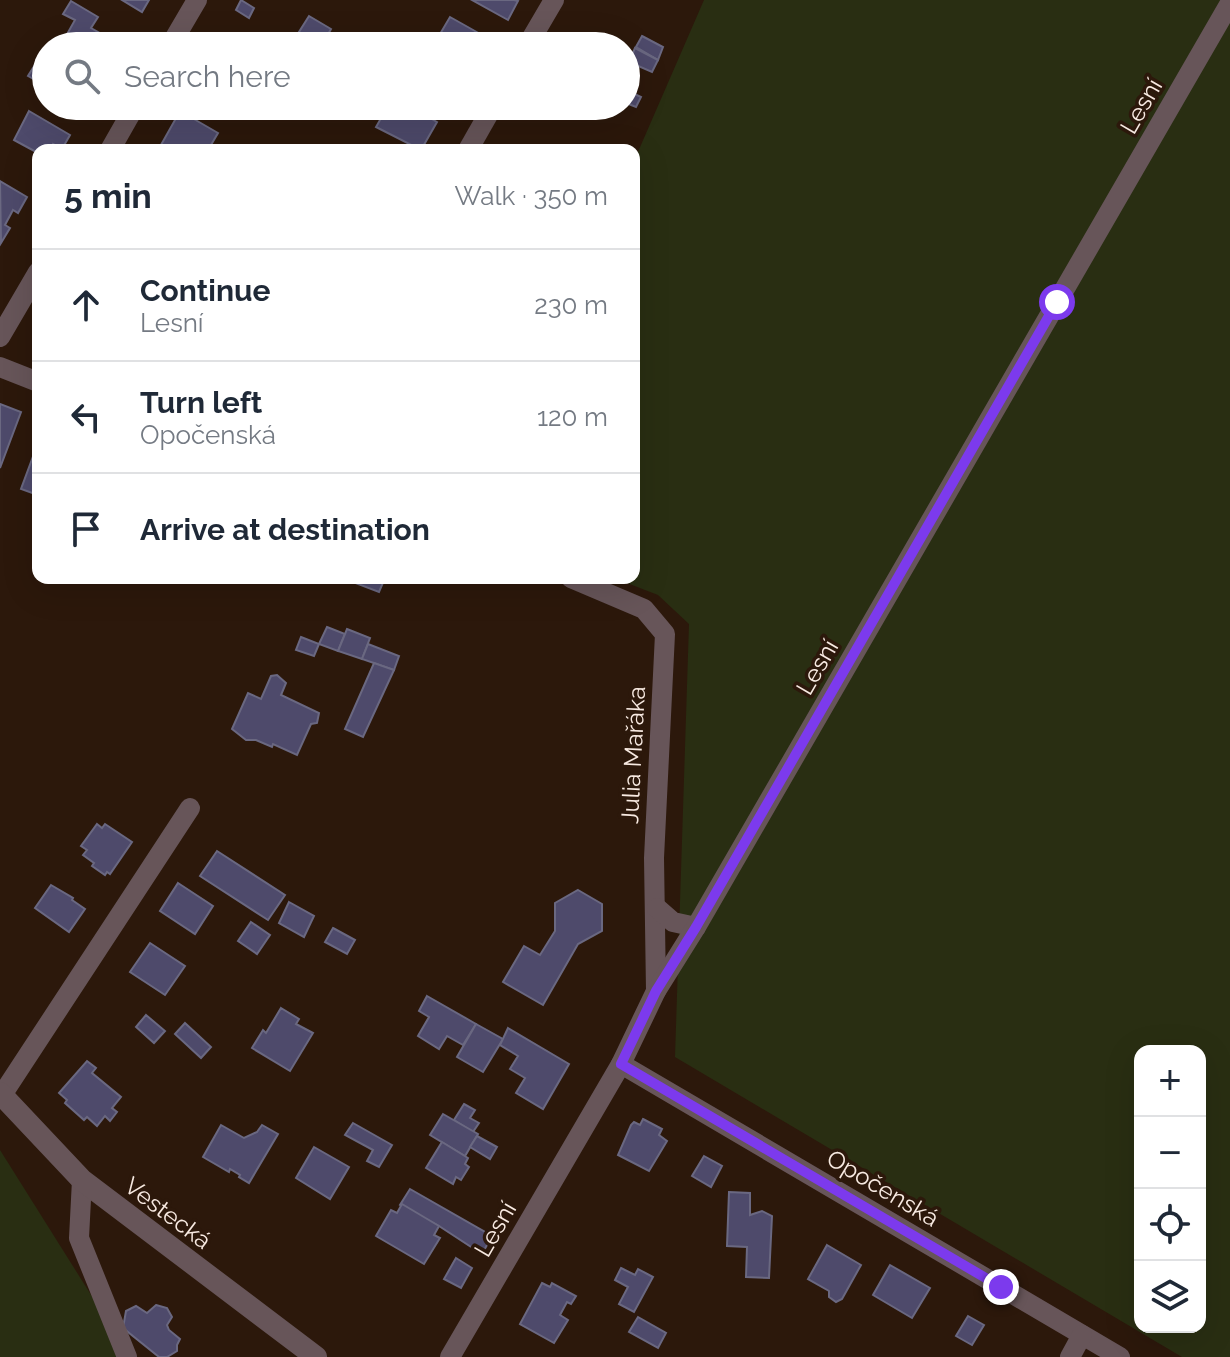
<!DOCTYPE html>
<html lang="en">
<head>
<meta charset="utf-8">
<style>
  :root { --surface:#fff; --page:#f2f2f3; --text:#1f2937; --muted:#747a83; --line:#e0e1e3 }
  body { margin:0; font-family:Raleway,sans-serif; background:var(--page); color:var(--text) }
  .controls { position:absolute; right:24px; bottom:24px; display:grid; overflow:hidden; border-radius:16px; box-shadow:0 8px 32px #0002 }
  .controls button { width:72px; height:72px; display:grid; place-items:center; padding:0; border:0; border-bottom:2px solid var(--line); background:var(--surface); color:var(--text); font:40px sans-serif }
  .stop { position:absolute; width:24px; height:24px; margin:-18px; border:6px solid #7c3aed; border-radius:50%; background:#fff }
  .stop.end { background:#7c3aed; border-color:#fff; box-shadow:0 2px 8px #0008 }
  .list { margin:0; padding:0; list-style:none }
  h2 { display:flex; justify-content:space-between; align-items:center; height:104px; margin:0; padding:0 32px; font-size:34px }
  h2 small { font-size:26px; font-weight:400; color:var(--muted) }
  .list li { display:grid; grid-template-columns:52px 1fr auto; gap:24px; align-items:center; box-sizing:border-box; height:112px; padding:0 32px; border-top:2px solid var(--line) }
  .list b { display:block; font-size:30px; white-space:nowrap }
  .list p { margin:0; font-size:26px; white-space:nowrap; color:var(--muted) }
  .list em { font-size:26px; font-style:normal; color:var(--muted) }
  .icon { flex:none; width:44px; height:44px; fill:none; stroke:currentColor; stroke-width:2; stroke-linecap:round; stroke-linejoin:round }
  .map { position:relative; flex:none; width:1230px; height:1357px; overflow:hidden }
  .search { position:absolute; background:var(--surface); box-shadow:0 8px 32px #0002; left:32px; top:32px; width:608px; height:88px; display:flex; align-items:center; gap:20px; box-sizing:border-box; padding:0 28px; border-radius:44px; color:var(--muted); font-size:30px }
  .panel { position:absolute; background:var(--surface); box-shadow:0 8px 32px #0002; left:32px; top:144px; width:608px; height:440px; border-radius:16px }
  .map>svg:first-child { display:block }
</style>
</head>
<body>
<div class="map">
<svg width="1230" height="1357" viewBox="0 0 1230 1357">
  <rect width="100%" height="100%" fill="#2c180b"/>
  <!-- green -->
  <g fill="#292e12" fill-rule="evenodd">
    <path d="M704 0H1230V1357H1182L675 1057 689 624 658 595 614 578H634V161ZM1140 1051H1200V1327H1140Z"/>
    <polygon points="0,1150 130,1357 0,1357"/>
  </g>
  <!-- building -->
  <g fill="#4e4a6b" stroke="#6a6881" stroke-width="2">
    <polygon points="122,0 149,0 142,12"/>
    <polygon points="241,0 254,8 249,18 236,10"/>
    <polygon points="472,0 514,0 518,1 508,20"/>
    <polygon points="71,1 98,17 91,28 119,44 118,46 61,45 75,20 63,14"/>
    <polygon points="309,16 331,29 322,45 299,32"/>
    <polygon points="450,17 482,35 475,46 433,46"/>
    <polygon points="642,36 663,47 658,60 636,47"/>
    <polygon points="635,48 658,60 652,72 629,62"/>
    <polygon points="36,63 46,69 46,86 28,76"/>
    <polygon points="626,90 641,97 636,107 626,103"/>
    <polygon points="388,106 409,106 437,122 421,150 376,127"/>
    <polygon points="29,111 70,135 62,149 53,144 50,150 38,150 38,153 14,140"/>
    <polygon points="180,111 218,133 208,150 169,150 161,145"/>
    <polygon points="0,181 27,197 18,213 13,210 5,225 10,228 1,243"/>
    <polygon points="0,404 21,412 0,468"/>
    <polygon points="38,443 38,495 21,489"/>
    <polygon points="351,578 385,578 379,592 350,581"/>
    <polygon points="327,627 345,634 338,651 319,644"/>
    <polygon points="347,629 370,638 362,659 338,651"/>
    <polygon points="301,637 319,644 314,656 296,650"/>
    <polygon points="368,644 399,656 394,670 362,659"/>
    <polygon points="374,663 394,670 363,737 345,729"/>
    <polygon points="277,675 286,683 281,695 319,713 317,723 311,724 297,755 273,744 272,747 256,740 246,740 232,729 248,693 261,699 271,676"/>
    <polygon points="97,824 102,828 105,824 132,842 110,874 107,872 105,875 92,866 94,863 83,855 87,850 81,846"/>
    <polygon points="217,851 285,895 268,920 200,876"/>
    <polygon points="178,883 213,906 195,934 160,911"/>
    <polygon points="51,885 73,898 72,900 85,909 69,932 35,908"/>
    <polygon points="578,890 602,904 602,931 578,944 543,1005 503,982 524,946 540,955 555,931 555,903"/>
    <polygon points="289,902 314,916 304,937 279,923"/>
    <polygon points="251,922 270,935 257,954 238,941"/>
    <polygon points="333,928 355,940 347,954 325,942"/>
    <polygon points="150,943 185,966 165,995 130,972"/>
    <polygon points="427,996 476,1024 463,1045 447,1036 439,1049 418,1036 429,1017 419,1011"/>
    <polygon points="281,1008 299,1019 296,1024 313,1033 290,1071 252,1048 263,1030 266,1033"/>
    <polygon points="146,1015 165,1031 154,1043 136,1027"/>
    <polygon points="185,1023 211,1047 201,1058 175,1034"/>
    <polygon points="476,1024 503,1039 483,1072 457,1057"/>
    <polygon points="508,1028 569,1064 543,1109 516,1093 525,1078 510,1069 518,1056 500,1045"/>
    <polygon points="87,1061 96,1068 92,1073 121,1097 112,1108 117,1112 110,1121 105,1116 97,1126 87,1117 84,1120 65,1103 67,1100 59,1093"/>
    <polygon points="464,1104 475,1110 470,1118 479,1123 473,1132 454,1120"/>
    <polygon points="443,1114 478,1134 465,1156 430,1135"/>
    <polygon points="643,1119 662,1129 659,1135 667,1141 649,1171 618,1155 631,1125 634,1122 640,1125"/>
    <polygon points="353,1123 392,1145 379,1167 367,1161 373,1150 345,1135"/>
    <polygon points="221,1125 244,1138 257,1132 262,1125 278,1134 249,1183 239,1177 240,1175 230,1169 229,1172 203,1157"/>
    <polygon points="477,1136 497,1147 490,1159 470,1147"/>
    <polygon points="442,1142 468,1158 465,1164 469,1167 461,1180 456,1177 453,1184 426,1168"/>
    <polygon points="314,1147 349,1167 330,1199 296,1178"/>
    <polygon points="704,1156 722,1166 711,1187 692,1176"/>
    <polygon points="410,1189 492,1236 482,1254 439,1226 400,1205"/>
    <polygon points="729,1192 750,1193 750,1215 762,1211 772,1216 769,1278 746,1277 747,1247 727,1246"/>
    <polygon points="402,1204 439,1226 434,1235 440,1238 424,1264 376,1236 391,1210 397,1213"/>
    <polygon points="827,1245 861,1265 842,1299 836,1302 829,1297 829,1291 808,1279"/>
    <polygon points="456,1258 472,1268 461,1288 444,1279"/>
    <polygon points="890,1265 930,1288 912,1318 873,1295"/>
    <polygon points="621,1268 635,1275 638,1269 653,1277 634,1312 619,1304 628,1287 615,1280"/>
    <polygon points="542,1283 550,1287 552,1283 576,1296 571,1304 567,1302 560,1315 568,1320 554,1343 520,1324"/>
    <polygon points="156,1305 167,1308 172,1317 167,1325 169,1330 180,1339 177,1345 177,1351 167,1357 159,1357 123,1328 126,1311 136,1306 147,1313"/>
    <polygon points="968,1316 984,1325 972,1345 956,1336"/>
    <polygon points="638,1317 666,1333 658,1348 629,1332"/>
  </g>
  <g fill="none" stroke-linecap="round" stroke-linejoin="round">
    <!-- minor -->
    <g stroke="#675559" stroke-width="20">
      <polyline points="170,46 197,0"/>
      <polyline points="527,46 554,0"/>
      <polyline points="110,150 135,106"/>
      <polyline points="468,150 493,106"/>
      <polyline points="0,337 38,272"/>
      <polyline points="0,367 38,382"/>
      <polyline points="571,578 644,609 665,634 654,858 656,991"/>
      <polyline points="657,908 673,922 696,927"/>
      <polyline points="621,1064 1120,1357"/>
      <polyline points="2,1095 190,808"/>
      <polyline points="82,1180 79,1238 127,1357"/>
      <polyline points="450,1357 621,1064 656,991 696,927 1230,3"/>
      <polyline points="1070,1357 1082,1335"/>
    </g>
    <!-- tertiary -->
    <polyline stroke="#675559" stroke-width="22" points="0,1093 82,1180 316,1357"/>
  </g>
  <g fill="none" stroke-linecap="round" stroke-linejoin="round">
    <!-- route -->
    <polyline stroke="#7c3aed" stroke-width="10" points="1001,1287 621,1064 656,991 696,927 1057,302"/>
  </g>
  <g text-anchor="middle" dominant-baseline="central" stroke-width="7" stroke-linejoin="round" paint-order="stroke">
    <!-- street labels -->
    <g font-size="24" fill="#f8eae2" stroke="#2c180b">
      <text transform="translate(1141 106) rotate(-60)">Lesní</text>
      <text transform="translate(817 667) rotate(-60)">Lesní</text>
      <text transform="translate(633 755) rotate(-87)">Julia Mařáka</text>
      <text transform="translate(883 1188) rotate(31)">Opočenská</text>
      <text transform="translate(168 1213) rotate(37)">Vestecká</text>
      <text transform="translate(495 1229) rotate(-60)">Lesní</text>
    </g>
  </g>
</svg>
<div class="controls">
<button>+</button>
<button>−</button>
<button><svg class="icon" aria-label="locate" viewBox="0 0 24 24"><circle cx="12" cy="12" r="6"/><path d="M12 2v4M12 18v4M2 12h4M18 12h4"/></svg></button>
<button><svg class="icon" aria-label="layers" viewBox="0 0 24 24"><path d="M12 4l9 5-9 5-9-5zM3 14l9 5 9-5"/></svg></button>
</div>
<div class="stop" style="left:1057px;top:302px"></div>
<div class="stop end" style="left:1001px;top:1287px"></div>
<div class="search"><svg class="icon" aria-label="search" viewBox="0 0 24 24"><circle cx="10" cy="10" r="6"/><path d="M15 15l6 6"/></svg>Search here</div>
<section class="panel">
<h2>5 min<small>Walk · 350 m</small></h2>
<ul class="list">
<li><svg class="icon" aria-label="ahead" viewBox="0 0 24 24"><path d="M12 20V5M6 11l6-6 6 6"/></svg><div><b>Continue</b><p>Lesní</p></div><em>230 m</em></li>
<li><svg class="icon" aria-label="left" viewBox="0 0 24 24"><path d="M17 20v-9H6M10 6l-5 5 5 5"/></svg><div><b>Turn left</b><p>Opočenská</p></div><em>120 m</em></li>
<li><svg class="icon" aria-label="arrive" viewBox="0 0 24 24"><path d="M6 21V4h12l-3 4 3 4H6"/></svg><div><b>Arrive at destination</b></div></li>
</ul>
</section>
</div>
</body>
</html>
